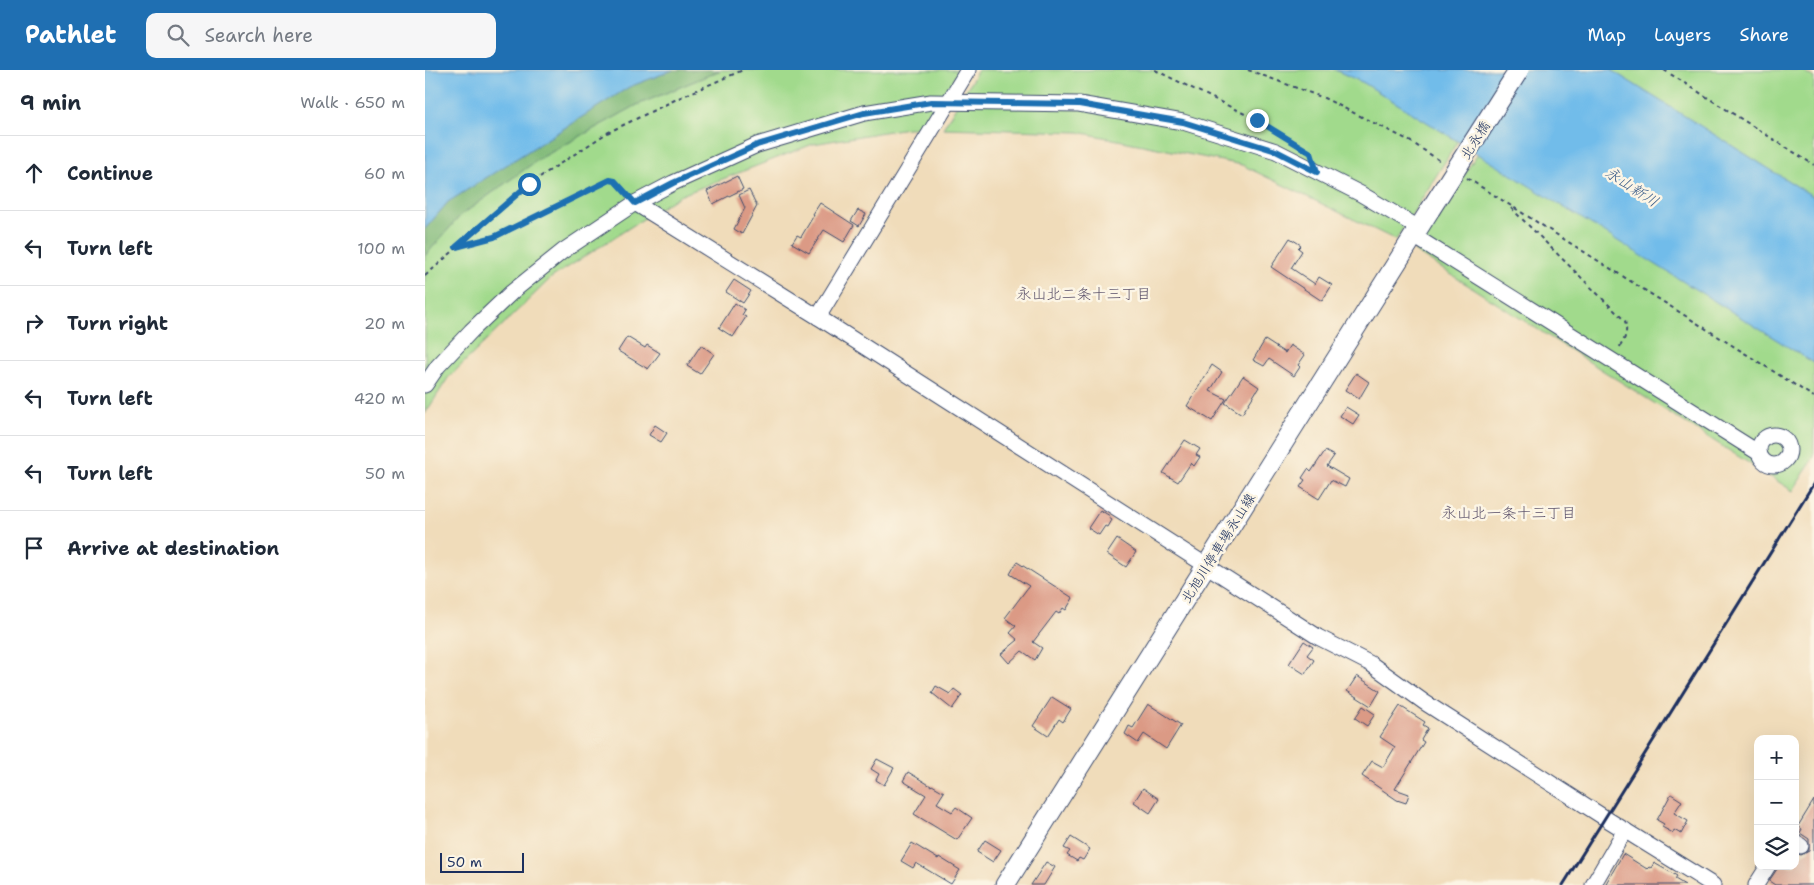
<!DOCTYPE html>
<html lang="en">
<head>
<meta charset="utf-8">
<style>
  :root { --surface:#fff; --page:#f6f6f7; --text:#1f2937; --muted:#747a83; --line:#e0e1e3; --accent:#1f6fb2 }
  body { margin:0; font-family:"Shantell Sans","Klee One",sans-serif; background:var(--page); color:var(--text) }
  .controls { position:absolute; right:15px; bottom:15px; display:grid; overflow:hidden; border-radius:10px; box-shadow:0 5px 20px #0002 }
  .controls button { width:45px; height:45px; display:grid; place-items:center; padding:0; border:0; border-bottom:1px solid var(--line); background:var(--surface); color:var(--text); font:25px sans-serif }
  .scale { position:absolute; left:15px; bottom:12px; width:84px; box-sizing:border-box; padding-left:5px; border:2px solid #1b2f5e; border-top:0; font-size:14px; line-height:18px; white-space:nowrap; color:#1b2f5e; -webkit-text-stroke:4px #fcf5e5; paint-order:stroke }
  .stop { position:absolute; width:15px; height:15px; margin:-11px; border:4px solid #1f6fb2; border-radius:50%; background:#fff }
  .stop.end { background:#1f6fb2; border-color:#fff; box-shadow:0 1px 5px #0008 }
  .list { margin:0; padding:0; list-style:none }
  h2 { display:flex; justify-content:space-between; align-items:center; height:65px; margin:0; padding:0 20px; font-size:21px }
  h2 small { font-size:16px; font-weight:400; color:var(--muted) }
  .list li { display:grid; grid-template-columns:32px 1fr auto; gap:15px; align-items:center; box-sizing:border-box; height:75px; padding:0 20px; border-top:1px solid var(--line) }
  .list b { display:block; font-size:19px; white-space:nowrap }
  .list em { font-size:16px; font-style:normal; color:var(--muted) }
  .icon { flex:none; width:28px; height:28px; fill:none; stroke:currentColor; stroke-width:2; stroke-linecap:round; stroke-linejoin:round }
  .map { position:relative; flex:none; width:1389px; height:815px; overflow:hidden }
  header { display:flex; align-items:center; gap:30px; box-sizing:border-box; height:70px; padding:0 25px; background:var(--accent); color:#fff }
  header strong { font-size:24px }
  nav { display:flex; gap:28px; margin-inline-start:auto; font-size:18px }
  .search { width:350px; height:45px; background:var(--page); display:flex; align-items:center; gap:12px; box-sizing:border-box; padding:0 18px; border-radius:10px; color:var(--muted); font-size:19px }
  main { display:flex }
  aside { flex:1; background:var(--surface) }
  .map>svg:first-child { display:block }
</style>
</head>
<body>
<header>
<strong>Pathlet</strong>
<div class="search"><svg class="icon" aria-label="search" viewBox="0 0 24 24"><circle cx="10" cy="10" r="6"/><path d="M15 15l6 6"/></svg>Search here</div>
<nav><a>Map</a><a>Layers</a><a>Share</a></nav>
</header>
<main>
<aside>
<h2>9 min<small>Walk · 650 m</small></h2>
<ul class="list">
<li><svg class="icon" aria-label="ahead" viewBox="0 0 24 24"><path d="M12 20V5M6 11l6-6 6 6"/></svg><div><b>Continue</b></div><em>60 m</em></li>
<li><svg class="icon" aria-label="left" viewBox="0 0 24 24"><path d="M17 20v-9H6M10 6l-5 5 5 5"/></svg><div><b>Turn left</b></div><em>100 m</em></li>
<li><svg class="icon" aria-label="right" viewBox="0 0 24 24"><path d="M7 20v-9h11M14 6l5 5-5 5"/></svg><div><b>Turn right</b></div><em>20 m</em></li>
<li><svg class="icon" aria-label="left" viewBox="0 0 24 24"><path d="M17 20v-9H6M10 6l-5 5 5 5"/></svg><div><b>Turn left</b></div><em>420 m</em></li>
<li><svg class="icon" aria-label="left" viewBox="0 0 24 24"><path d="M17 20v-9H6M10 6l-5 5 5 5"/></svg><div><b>Turn left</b></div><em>50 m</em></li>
<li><svg class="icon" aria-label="arrive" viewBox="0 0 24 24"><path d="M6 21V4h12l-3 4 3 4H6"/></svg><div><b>Arrive at destination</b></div></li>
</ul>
</aside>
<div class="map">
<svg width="1389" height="815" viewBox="0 0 1389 815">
  <rect width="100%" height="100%" fill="#fcf5e5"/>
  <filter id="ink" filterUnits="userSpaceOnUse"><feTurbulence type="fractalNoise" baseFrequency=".02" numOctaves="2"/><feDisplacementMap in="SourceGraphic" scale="10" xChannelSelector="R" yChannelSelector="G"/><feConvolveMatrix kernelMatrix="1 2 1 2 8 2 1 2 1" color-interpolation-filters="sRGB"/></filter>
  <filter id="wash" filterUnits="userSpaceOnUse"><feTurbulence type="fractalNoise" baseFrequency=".0096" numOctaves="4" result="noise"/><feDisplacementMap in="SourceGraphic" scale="20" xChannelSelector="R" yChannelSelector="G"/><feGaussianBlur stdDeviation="1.12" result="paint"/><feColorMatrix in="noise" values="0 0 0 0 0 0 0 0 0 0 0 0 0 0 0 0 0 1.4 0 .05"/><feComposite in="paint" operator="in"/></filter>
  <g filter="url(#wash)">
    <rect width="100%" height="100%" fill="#f0dcba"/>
    <!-- green -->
    <g fill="#a1da8c" stroke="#5e8475">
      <polygon points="296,0 534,0 500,58 482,58 388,74 254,126 126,208 23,308 0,344 0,186 35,146 114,89 212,35"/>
      <polygon points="553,0 910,0 939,13 1033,71 971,170 817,95 653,62 518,58"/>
      <polygon points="1186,0 1377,0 1389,8 1389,127"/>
      <polygon points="1053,83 1389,293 1389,387 1368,421 989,181"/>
    </g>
    <!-- forest -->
    <polygon fill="#80ba78" stroke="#4e746b" points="248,0 296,0 212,35 114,89 35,146 0,186 0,159 23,132 204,17"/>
    <!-- water -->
    <g fill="#71bcea" stroke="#4676a4">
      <polygon points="0,0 248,0 204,17 23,132 0,159"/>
      <polygon points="910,0 1186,0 1389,127 1389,293 939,13"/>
    </g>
    <g id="blocks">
      <!-- building -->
      <g fill="#db9a85">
        <polygon points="312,106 318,119 288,134 282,121"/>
        <polygon points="324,120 332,136 317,164 309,159 320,138 314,125"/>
        <polygon points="395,133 429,155 419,172 399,160 384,183 367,173 372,165 376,167 389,145 388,144"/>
        <polygon points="433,140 441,144 434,156 426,151"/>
        <polygon points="865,168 876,175 873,178 877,181 866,198 890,214 894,207 907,215 897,231 846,197"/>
        <polygon points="309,210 326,221 318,233 301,222"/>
        <polygon points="310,233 320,240 317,245 321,247 308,267 294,258"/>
        <polygon points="202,267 220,278 222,275 235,283 223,299 193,281"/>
        <polygon points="840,270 860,283 865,275 880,285 873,295 875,297 869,306 844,289 839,296 828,290"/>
        <polygon points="276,275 289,284 275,304 262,296"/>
        <polygon points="787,295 797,302 785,321 801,329 787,351 762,336"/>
        <polygon points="931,303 944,312 934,329 920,320"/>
        <polygon points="818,306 834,317 817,344 800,333"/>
        <polygon points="921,337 934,345 928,354 915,346"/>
        <polygon points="230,355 242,363 236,372 224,365"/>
        <polygon points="760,370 775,379 771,385 775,387 769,396 766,393 753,412 738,403"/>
        <polygon points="900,381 909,386 902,396 924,409 920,417 906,410 894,429 875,417 880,410 877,408 883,399 886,402"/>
        <polygon points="675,440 685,446 684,448 687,450 683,457 680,456 674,465 663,458"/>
        <polygon points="692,469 711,482 701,497 682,484"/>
        <polygon points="592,492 648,528 641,540 638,538 634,544 631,542 608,572 617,578 610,590 597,581 584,593 576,584 593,570 585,563 591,556 580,548 604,516 585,504"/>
        <polygon points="879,571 888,577 882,585 889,590 880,604 864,594"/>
        <polygon points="932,606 955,621 946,636 922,621"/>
        <polygon points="511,616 525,624 529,619 537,625 527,639 507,623"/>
        <polygon points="627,627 646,639 638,652 634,649 623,666 608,656"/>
        <polygon points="723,634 756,655 741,679 719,664 713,673 700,664 704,656 708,658"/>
        <polygon points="938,636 950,644 942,656 930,648"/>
        <polygon points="975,636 1000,652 998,655 1003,658 996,670 999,672 970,719 984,724 981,733 972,730 937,706 947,691 958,697 970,677 955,667"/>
        <polygon points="452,689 469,698 459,715 451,710 454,704 446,699"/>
        <polygon points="483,702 506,716 507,715 519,722 512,733 527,742 531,737 547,748 532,770 489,744 501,725 478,711"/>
        <polygon points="718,718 734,729 725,743 709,732"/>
        <polygon points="1246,724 1257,731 1249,743 1263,751 1256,764 1249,760 1248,763 1237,757 1239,754 1232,750"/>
        <polygon points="1389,730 1389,815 1350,815 1344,811 1354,796 1370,796 1370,783 1376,785 1384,781 1384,769 1375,763 1377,759 1373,756"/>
        <polygon points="646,767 665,779 658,790 654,788 652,791 642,785 645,781 639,778"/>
        <polygon points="560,770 576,780 568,792 552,782"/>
        <polygon points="487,773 513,789 514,787 535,800 526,814 491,793 488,798 476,791"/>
        <polygon points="1198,784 1222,799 1224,797 1226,798 1229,793 1252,806 1250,809 1260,815 1180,815"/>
        <polygon points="621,792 630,797 619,815 606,815"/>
      </g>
    </g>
  </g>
  <g filter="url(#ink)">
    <use href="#blocks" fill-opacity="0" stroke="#3b496c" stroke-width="1"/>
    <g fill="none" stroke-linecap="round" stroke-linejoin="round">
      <!-- minor casing -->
      <g stroke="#3b496c" stroke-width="17">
        <g id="minor">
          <polyline points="210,133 393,247 893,567 946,594 999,632 1180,748 1288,815"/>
          <polyline points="989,166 1334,383"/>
          <polyline points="393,247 543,0"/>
          <polyline points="0,315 13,296 46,261 87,222 138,181 210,133 248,113 332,75 439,43 506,32 654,34 758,52 851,81 936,124 994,158"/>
          <circle cx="1349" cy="380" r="15"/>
          <polyline points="1370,772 1376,776"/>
          <polyline points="1168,815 1200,760"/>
          <polyline points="1331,815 1343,796"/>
        </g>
      </g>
      <!-- major casing -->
      <g stroke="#3b496c" stroke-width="21">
        <polyline id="major" points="580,815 1005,140"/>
      </g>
      <!-- path -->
      <g stroke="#3b496c" stroke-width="2" stroke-dasharray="4 4" stroke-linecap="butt">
        <polyline points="730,0 832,50 884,82"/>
        <polyline points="823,0 899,28 983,70 1017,92"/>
        <polyline points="1239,0 1389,95"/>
        <polyline points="1042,108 1389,327"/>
        <path d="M1086 138 1200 251C1203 263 1200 269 1194 278"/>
        <polyline points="32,177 69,167 185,110 190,111 202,124"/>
        <polyline points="0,206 104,114 182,63 256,27 318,0"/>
      </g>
      <!-- minor -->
      <use href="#minor" stroke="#fff" stroke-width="15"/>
      <!-- major -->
      <use href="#major" stroke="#fff" stroke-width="19"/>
      <!-- rail -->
      <polyline stroke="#1b2f5e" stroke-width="3" points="1138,815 1389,413"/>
      <!-- major-bridge casing -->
      <g stroke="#3b496c" stroke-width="21" stroke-linecap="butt">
        <polyline id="major-bridge" points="1005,140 1094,0"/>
      </g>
      <!-- major-bridge -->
      <use href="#major-bridge" stroke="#fff" stroke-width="19"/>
    </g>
  </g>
  <g fill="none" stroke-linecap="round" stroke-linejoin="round" filter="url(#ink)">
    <!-- route -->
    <polyline stroke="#1f6fb2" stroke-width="6" points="104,114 31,177 69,167 185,110 190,111 210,133 248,113 332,75 439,43 506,32 654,34 758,52 851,81 892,102 886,83 832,50"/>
  </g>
  <g text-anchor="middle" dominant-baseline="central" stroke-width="5" stroke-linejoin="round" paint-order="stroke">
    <!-- street labels -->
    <g font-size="14" fill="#1b2f5e" stroke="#fcf5e5">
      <text transform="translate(1050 70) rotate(-58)">北永橋</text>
      <text transform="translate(793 478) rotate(-58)">北旭川停車場永山線</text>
    </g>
    <!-- water labels -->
    <g font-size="15" font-style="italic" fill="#355988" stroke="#fcf5e5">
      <text transform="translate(1207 117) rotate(33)">永山新川</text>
    </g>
    <!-- neighbourhood labels -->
    <g font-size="15" fill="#5e546c" stroke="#fcf5e5">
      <text x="659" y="224">永山北二条十三丁目</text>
      <text x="1084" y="443">永山北一条十三丁目</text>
    </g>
  </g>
</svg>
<div class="controls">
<button>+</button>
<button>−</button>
<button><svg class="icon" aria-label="layers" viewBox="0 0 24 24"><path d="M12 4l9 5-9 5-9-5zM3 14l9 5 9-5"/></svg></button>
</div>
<div class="scale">50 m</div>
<div class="stop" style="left:104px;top:114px"></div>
<div class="stop end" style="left:832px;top:50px"></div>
</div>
</main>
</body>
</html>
